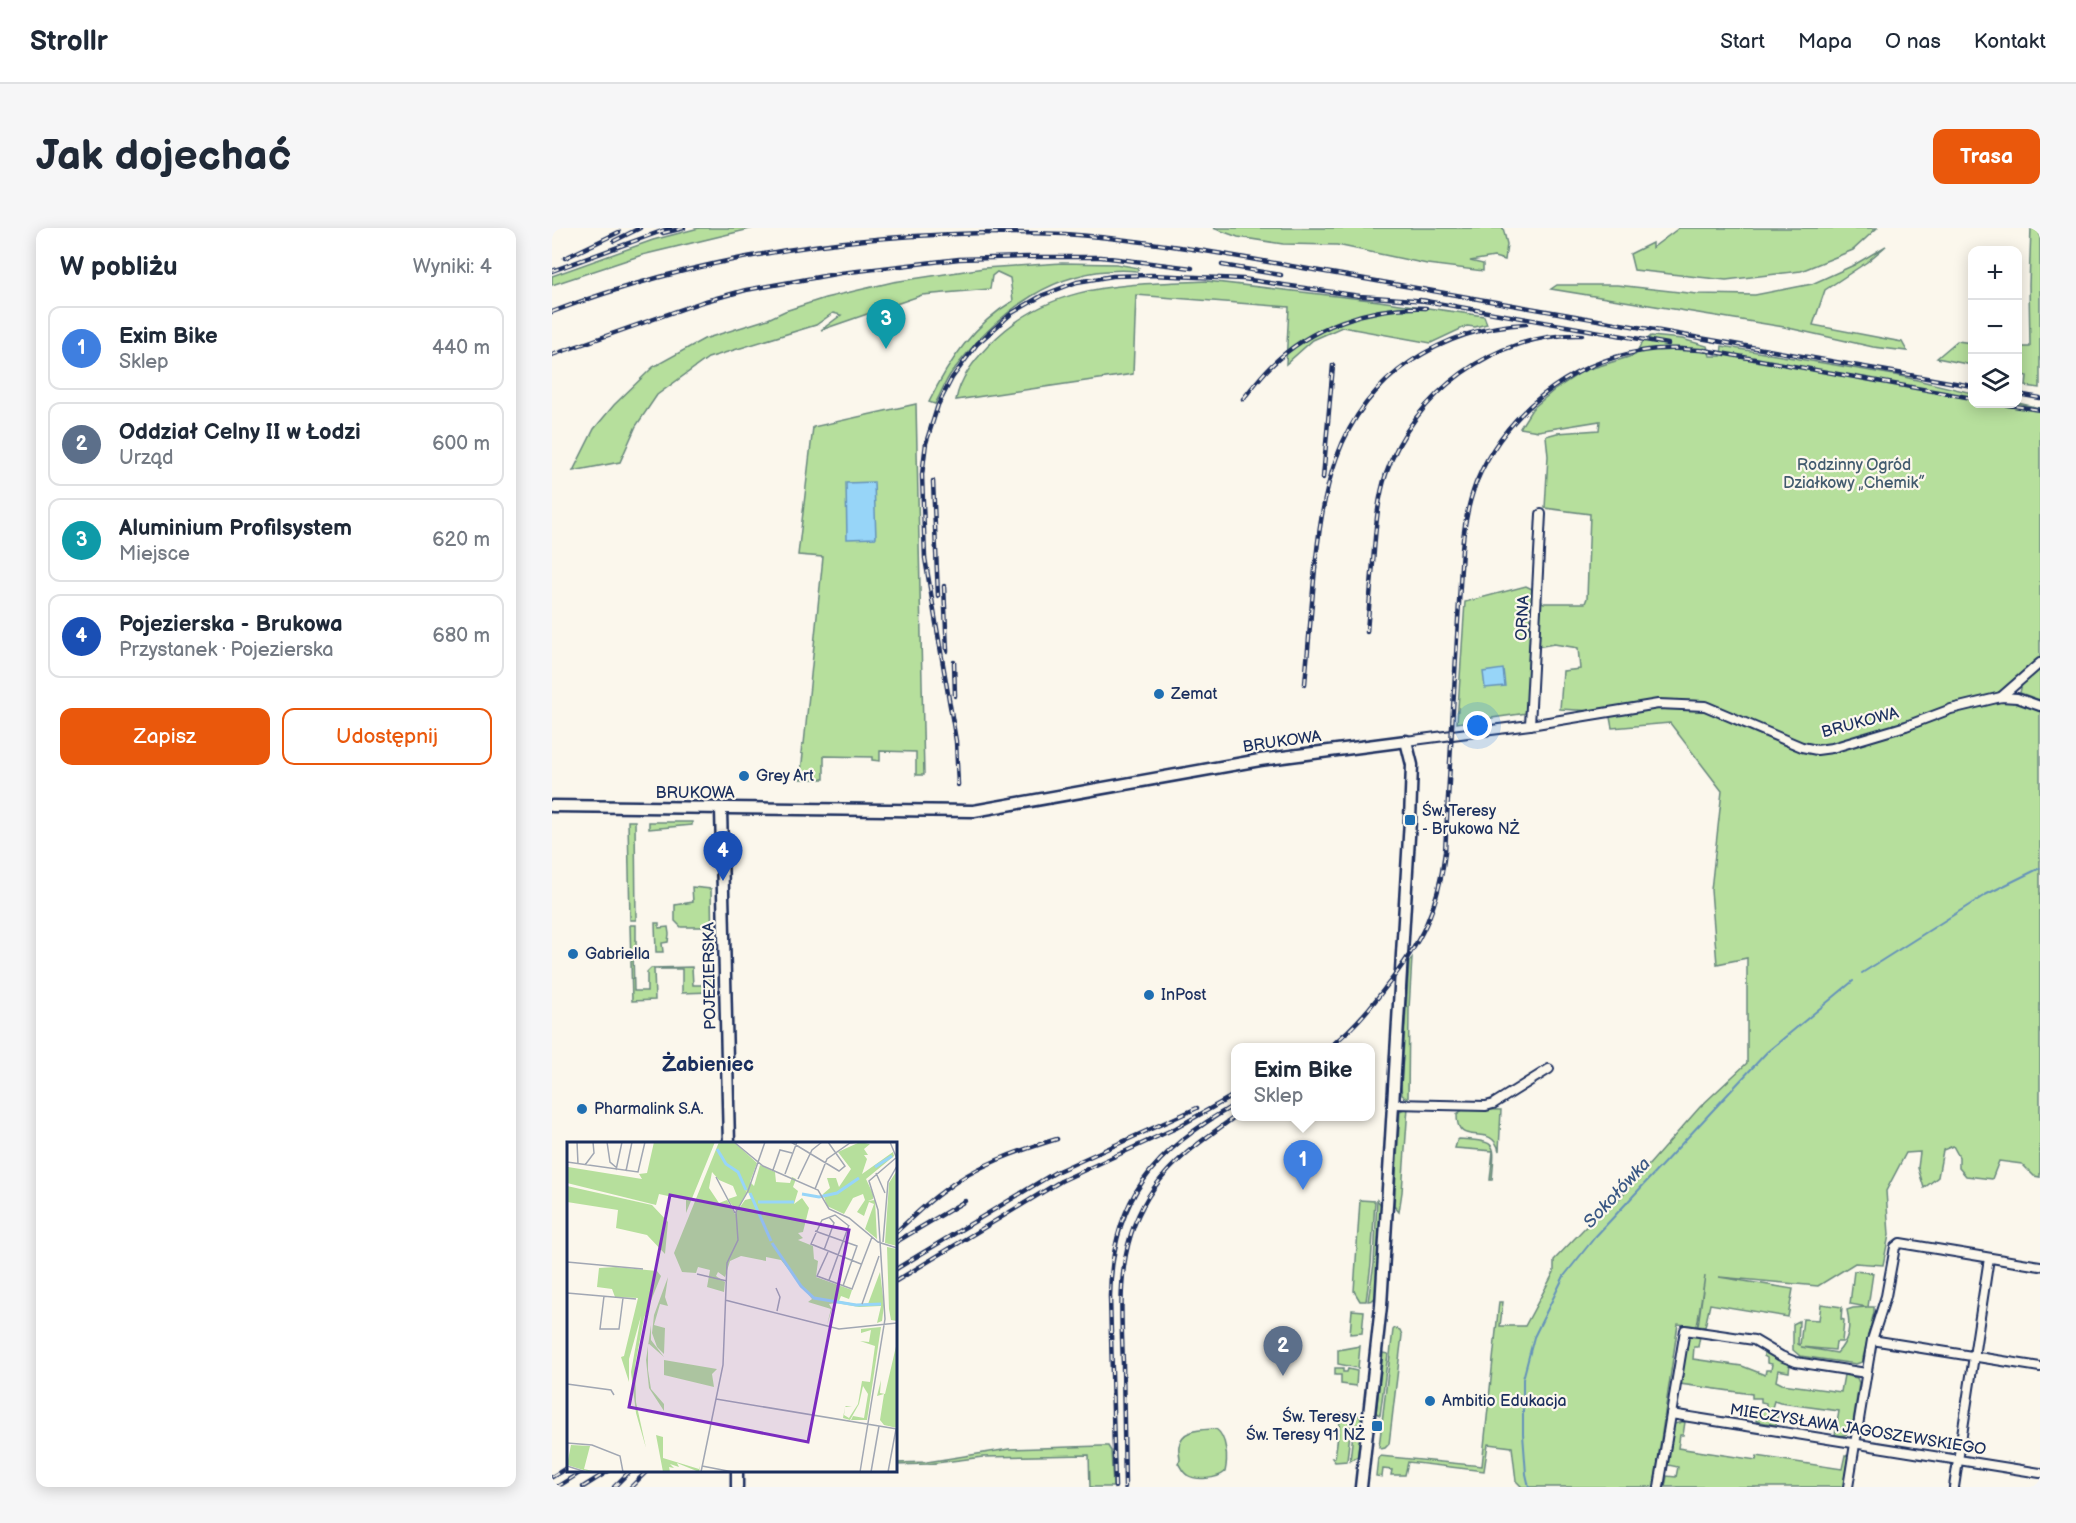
<!DOCTYPE html>
<html lang="pl">
<head>
<meta charset="utf-8">
<style>
  :root { --surface:#fff; --page:#f6f6f7; --text:#1f2937; --muted:#747a83; --line:#e0e1e3; --accent:#ea580c }
  body { margin:0; font-family:"Balsamiq Sans",sans-serif; background:var(--page); color:var(--text) }
  .controls { position:absolute; right:18px; top:18px; display:grid; overflow:hidden; border-radius:12px; box-shadow:0 3px 15px #0003 }
  .controls button { width:54px; height:54px; display:grid; place-items:center; padding:0; border:0; border-bottom:2px solid var(--line); background:var(--surface); color:var(--text); font:30px sans-serif }
  .you { position:absolute; left:926px; top:498px; width:21px; height:21px; margin:-15px; border:4px solid #fff; border-radius:50%; background:#1a73e8; box-shadow:0 0 0 9px #1a73e833 }
  .badge { display:grid; place-items:center; width:39px; height:39px; border-radius:50%; background:var(--accent); color:#fff; font-size:20px; font-weight:700 }
  .pin { position:absolute; translate:-50% -50px; filter:drop-shadow(0 2px 3px #0008) }
  .pin::after { content:''; position:absolute; top:32px; width:21px; height:18px; background:inherit; clip-path:polygon(0 0,100% 0,50% 100%) }
  .popup { position:absolute; left:679px; top:815px; width:144px; height:78px; box-sizing:border-box; display:grid; place-content:center; border-radius:12px; background:var(--surface); filter:drop-shadow(0 2px 4px #0005); font-size:20px; white-space:nowrap; color:var(--muted) }
  .popup b { font-size:22px; color:var(--text) }
  .popup::after { content:''; position:absolute; left:50%; top:100%; margin-left:-12px; border:12px solid transparent; border-top-color:var(--surface) }
  .list { margin:0; padding:0; list-style:none }
  h2 { display:flex; justify-content:space-between; align-items:center; height:78px; margin:0; padding:0 24px; font-size:26px }
  h2 small { font-size:20px; font-weight:400; color:var(--muted) }
  .list li { display:grid; grid-template-columns:39px 1fr auto; gap:18px; align-items:center; box-sizing:border-box; height:84px; margin:0 12px 12px; padding:0 12px; border:2px solid var(--line); border-radius:12px }
  .list b { display:block; font-size:22px; white-space:nowrap }
  .list p { margin:0; font-size:20px; white-space:nowrap; color:var(--muted) }
  .list em { font-size:20px; font-style:normal; color:var(--muted) }
  .actions { display:flex; gap:12px; padding:18px 24px }
  .actions a { flex:1; padding:14px 0; border:2px solid var(--accent); border-radius:12px; text-align:center; font-size:21px; color:var(--accent) }
  .actions .main { background:var(--accent); color:#fff }
  .icon { flex:none; width:33px; height:33px; fill:none; stroke:currentColor; stroke-width:2; stroke-linecap:round; stroke-linejoin:round }
  .map { position:relative; flex:none; width:1488px; height:1259px; overflow:hidden; border-radius:12px }
  header { display:flex; align-items:center; gap:36px; box-sizing:border-box; height:84px; padding:0 30px; background:var(--surface); border-bottom:2px solid var(--line) }
  header strong { font-size:28px }
  nav { display:flex; gap:33px; margin-inline-start:auto; font-size:21px }
  .intro { display:flex; align-items:center; justify-content:space-between; box-sizing:border-box; height:144px; padding:0 36px }
  h1 { margin:0; font-size:42px }
  .button { padding:15px 27px; border-radius:12px; background:var(--accent); color:#fff; font-size:21px; font-weight:700 }
  main { display:flex; gap:36px; padding:0 36px }
  aside { flex:1; background:var(--surface); border-radius:12px; box-shadow:0 3px 15px #0003 }
  .map>svg:first-child { display:block }
</style>
</head>
<body>
<header>
<strong>Strollr</strong>
<nav><a>Start</a><a>Mapa</a><a>O nas</a><a>Kontakt</a></nav>
</header>
<div class="intro"><h1>Jak dojechać</h1><a class="button">Trasa</a></div>
<main>
<aside>
<h2>W pobliżu<small>Wyniki: 4</small></h2>
<ul class="list">
<li><span class="badge" style="background:#3f7fe0">1</span><div><b>Exim Bike</b><p>Sklep</p></div><em>440 m</em></li>
<li><span class="badge" style="background:#5c6f8a">2</span><div><b>Oddział Celny II w Łodzi</b><p>Urząd</p></div><em>600 m</em></li>
<li><span class="badge" style="background:#0f9aa8">3</span><div><b>Aluminium Profilsystem</b><p>Miejsce</p></div><em>620 m</em></li>
<li><span class="badge" style="background:#1a4fb4">4</span><div><b>Pojezierska - Brukowa</b><p>Przystanek · Pojezierska</p></div><em>680 m</em></li>
</ul>
<div class="actions"><a class="main">Zapisz</a><a>Udostępnij</a></div>
</aside>
<div class="map">
<svg width="1488" height="1259" viewBox="0 0 1488 1259">
  <rect width="100%" height="100%" fill="#fbf7ec"/>
  <filter id="ink" filterUnits="userSpaceOnUse"><feTurbulence type="fractalNoise" baseFrequency=".0167" numOctaves="2"/><feDisplacementMap in="SourceGraphic" scale="12" xChannelSelector="R" yChannelSelector="G"/><feConvolveMatrix kernelMatrix="1 2 1 2 8 2 1 2 1" color-interpolation-filters="sRGB"/></filter>
  <g filter="url(#ink)">
    <!-- green -->
    <g fill="#b6df9c" stroke="#68877d" stroke-width="1.5">
      <polygon points="147,0 202,0 90,27 0,57 0,48 101,12"/>
      <polygon points="661,0 951,0 955,16 953,32 942,29 918,33 931,36 931,43 875,36 785,17 731,16 686,9"/>
      <polygon points="1127,0 1325,0 1301,22 1249,43 1174,52 1082,42 1078,26 1100,15 1100,20"/>
      <polygon points="1479,0 1488,0 1488,160 1474,158 1475,148 1466,146 1466,119 1478,119 1477,57"/>
      <polygon points="1334,18 1315,34 1273,62 1261,97 1350,114 1355,123 1321,119 1232,99 999,61 1005,57 1065,57 1145,66 1203,67 1260,56 1302,37"/>
      <path d="M510 35 564 36 587 40 585 43C505 36 446 83 400 144 393 153 389 166 383 176L377 174C397 133 422 96 461 73L458 50 445 44 440 48 438 61 370 67 269 102 289 87 281 85 264 97 156 130 105 167 84 198 68 234 21 243 42 201 62 177 101 139 152 111 216 91 233 83 273 70 341 54 432 40Z"/>
      <path d="M655 53 827 73 932 88 935 96 923 99 915 98 879 115 790 99 761 112 734 136 737 79 584 67 581 146 404 172C408 150 422 133 436 118 498 53 572 57 655 53Z"/>
      <polygon points="1099,108 1130,111 1155,118 1158,128 1169,128 1170,118 1348,148 1420,165 1420,176 1466,175 1488,180 1488,430 1448,465 1449,474 1469,474 1488,484 1488,949 1482,948 1470,936 1447,933 1440,951 1414,948 1407,940 1407,929 1401,918 1391,922 1386,949 1372,960 1366,940 1368,924 1354,925 1334,963 1337,1007 1331,1037 1303,1035 1266,1058 1167,1049 1241,1061 1236,1089 1158,1076 1153,1099 1146,1098 1153,1048 1145,1098 1126,1096 1102,1259 970,1259 964,1253 960,1219 936,1216 932,1243 856,1234 853,1247 839,1247 840,1242 831,1241 830,1249 824,1248 826,1230 828,1228 930,1238 947,1074 951,1074 948,1098 973,1098 1002,1044 1002,1032 1048,984 1065,973 1148,879 1195,835 1195,730 1165,736 1159,662 1170,563 1118,495 1060,500 1057,484 1008,481 1011,443 1028,441 1026,420 1002,416 979,420 975,485 905,495 913,374 974,358 982,362 982,370 992,375 1033,375 1035,370 1038,286 993,280 996,228 994,208 1005,205 1047,202 1048,193 986,203 968,200 980,181 1001,163 1031,143 1083,127 1089,116"/>
      <polygon points="1405,113 1420,115 1420,137 1385,130"/>
      <polygon points="364,176 372,547 364,547 364,524 328,523 328,533 320,532 320,529 272,528 272,551 248,551 251,526 249,525 250,516 252,516 271,329 246,327 261,199"/>
      <polygon points="1488,439 1488,472 1468,465 1470,455"/>
      <polygon points="76,593 83,593 84,692 78,692"/>
      <polygon points="97,594 140,594 140,597 97,601"/>
      <polygon points="140,659 159,661 160,724 154,721 153,699 129,699 123,693 123,677 141,674"/>
      <polygon points="103,695 107,695 107,700 116,699 117,706 116,714 110,715 111,724 104,724"/>
      <polygon points="78,697 84,697 84,723 81,723 82,763 95,763 95,744 99,740 140,739 141,757 156,757 155,737 159,737 159,764 130,765 130,741 102,741 103,772 80,773"/>
      <polygon points="860,730 857,781 856,871 850,867 849,859 857,734"/>
      <polygon points="856,879 850,964 847,984 842,978 848,883"/>
      <path d="M912 881 949 882 947 923C940 892 904 923 905 886Z"/>
      <path d="M907 911C947 914 943 914 940 952H938L941 923 903 920 905 913Z"/>
      <polygon points="808,972 823,973 819,1036 814,1073 808,1073 802,1063"/>
      <path d="M825 972 830 978 825 1065C824 1069 821 1073 816 1073L822 1036Z"/>
      <path d="M1302 1043 1321 1045 1316 1079H1322V1084L1310 1134 1304 1136 1248 1128 1241 1122V1096L1247 1093 1246 1116 1248 1117 1251 1091 1267 1092 1269 1076 1290 1079 1289 1091 1292 1092 1290 1114H1284L1283 1122 1249 1119 1285 1125C1297 1112 1299 1099 1295 1082L1301 1080 1315 1079 1298 1076Z"/>
      <polygon points="800,1082 812,1083 810,1105 798,1106"/>
      <polygon points="843,1100 848,1102 850,1107 837,1216 833,1220 829,1221 827,1219 841,1102"/>
      <path d="M1139 1108H1148L1146 1119H1142L1141 1131 1190 1138 1213 1147 1214 1142H1219L1220 1136 1215 1135V1130L1212 1128V1124L1238 1136 1237 1144 1226 1142 1224 1153 1230 1156 1289 1164 1292 1147 1305 1150 1307 1155 1300 1201C1295 1208 1291 1208 1283 1207L1287 1183 1228 1175 1222 1173 1219 1183 1226 1185 1224 1197 1204 1193 1206 1182 1214 1181V1175L1209 1174V1170H1200V1166L1128 1156 1135 1113Z"/>
      <polygon points="808,1118 806,1140 786,1136 786,1122"/>
      <polygon points="831,1125 836,1126 828,1187 824,1185"/>
      <polygon points="783,1140 791,1140 791,1144 795,1144 796,1141 805,1143 804,1158 789,1156 789,1147 783,1147"/>
      <polygon points="789,1185 800,1186 795,1233 783,1234 780,1230 783,1230"/>
      <polygon points="803,1186 807,1187 810,1192 806,1228 798,1233"/>
      <polygon points="1130,1194 1133,1194 1131,1207 1128,1207 1126,1220 1204,1232 1205,1228 1290,1241 1293,1227 1296,1228 1291,1259 1113,1259 1115,1248 1124,1249 1126,1239 1116,1237 1122,1196"/>
      <path d="M664 1201C675 1209 676 1231 673 1244 665 1251 644 1253 635 1247 630 1244 629 1239 626 1235L628 1232C628 1228 626 1221 627 1218 630 1200 650 1202 664 1201Z"/>
      <polygon points="549,1218 556,1218 559,1223 561,1259 538,1259 537,1227 431,1229 376,1236 344,1237 344,1235 375,1234 457,1221"/>
    </g>
    <!-- water -->
    <g fill="#97d5f8" stroke="#6593ba" stroke-width="1.5">
      <polygon points="322,254 324,310 295,311 294,255"/>
      <polygon points="951,441 953,458 933,460 931,444"/>
    </g>
    <g fill="none" stroke-linecap="round" stroke-linejoin="round">
      <!-- stream -->
      <g stroke="#6593ba" stroke-width="2">
        <polyline points="1310,745 1433,667 1488,640"/>
        <polyline points="977,1259 974,1246 971,1206 971,1151 982,1109 1012,1048 1043,1009 1215,824 1301,753"/>
      </g>
      <!-- street casing -->
      <g stroke="#1b2f5e" stroke-width="12">
        <g id="street">
          <polyline points="1449,469 1488,435"/>
          <polyline points="978,497 989,286"/>
          <polyline points="854,513 978,497 1106,476 1153,478 1250,519 1265,522 1280,520 1354,498 1399,481 1449,469 1465,470 1488,478"/>
          <polyline points="842,876 934,878 941,876 997,841"/>
          <polyline points="1320,1112 1488,1139"/>
          <polyline points="1119,1186 1488,1245"/>
          <polyline points="1107,1259 1133,1102 1202,1112 1229,1128 1244,1134 1314,1145"/>
          <polyline points="1296,1259 1320,1112 1334,1068 1343,1019 1348,1015 1488,1038"/>
          <polyline points="1402,1259 1437,1030"/>
        </g>
      </g>
      <!-- secondary casing -->
      <g stroke="#1b2f5e" stroke-width="15">
        <g id="secondary">
          <polyline points="0,578 422,583 708,532 854,513 860,537 858,592 829,1078 809,1259"/>
          <polyline points="169,581 177,916"/>
          <polyline points="185,1242 185,1259"/>
        </g>
      </g>
      <!-- street -->
      <use href="#street" stroke="#fbf7ec" stroke-width="8"/>
      <!-- secondary -->
      <use href="#secondary" stroke="#fbf7ec" stroke-width="10"/>
      <!-- rail casing -->
      <g stroke="#1b2f5e" stroke-width="4.5">
        <g id="rail">
          <polyline points="111,5 132,0"/>
          <polyline points="62,13 88,0"/>
          <polyline points="13,30 67,4"/>
          <polyline points="670,37 729,47"/>
          <polyline points="0,43 118,0"/>
          <polyline points="868,72 1116,116"/>
          <path d="M0 84C163 22 339 0 513 6 566 10 618 17 671 26L1420 158"/>
          <polyline points="1152,122 1420,170"/>
          <polyline points="0,127 150,74 194,62 289,45 407,31 475,29 549,29 640,40"/>
          <polyline points="1466,166 1488,170"/>
          <path d="M691 171C700 160 708 149 718 139 759 98 817 78 874 80"/>
          <polyline points="1450,176 1488,182"/>
          <polyline points="771,250 781,137"/>
          <polyline points="381,253 386,368"/>
          <polyline points="392,358 395,423"/>
          <path d="M815 404C817 377 820 350 822 322 824 297 826 270 834 246 862 165 943 104 1030 107"/>
          <polyline points="402,434 403,468"/>
          <path d="M753 456C756 421 759 386 762 351 770 266 782 185 858 134 894 110 931 98 974 96"/>
          <polyline points="406,557 404,513 373,330 370,247 374,215 386,177 400,150 425,116 460,85 491,67 525,54 561,48 599,47 691,51 808,68 875,73"/>
          <path d="M776 820C799 803 816 783 833 760 869 715 886 682 893 624L910 321C912 299 916 276 924 255 952 186 1017 135 1090 123 1112 119 1135 121 1158 123"/>
          <path d="M344 1004C359 991 373 976 390 964 423 938 465 923 505 911"/>
          <polyline points="344,1014 413,973"/>
          <polyline points="344,1041 504,944 645,880"/>
          <polyline points="344,1053 509,953 624,900 684,866"/>
          <polyline points="0,1249 16,1239"/>
          <polyline points="5,1259 32,1242"/>
          <polyline points="31,1259 58,1242"/>
          <polyline points="62,1259 79,1242"/>
          <polyline points="79,1259 96,1242"/>
          <path d="M563 1259 558 1068C560 970 602 923 684 876"/>
          <path d="M573 1259C572 1218 572 1177 571 1136 569 1073 563 1015 602 960 623 930 654 910 684 888"/>
        </g>
      </g>
      <!-- rail -->
      <use href="#rail" stroke="#fbf7ec" stroke-width="2" stroke-dasharray="7" stroke-linecap="butt"/>
    </g>
  </g>
  <!-- markers -->
  <g fill="#1f6fb2" stroke="#fbf7ec" stroke-width="2">
    <circle cx="607" cy="466" r="6"/>
    <circle cx="192" cy="548" r="6"/>
    <rect x="852" y="586" width="12" height="12" rx="3"/>
    <circle cx="21" cy="726" r="6"/>
    <circle cx="597" cy="767" r="6"/>
    <circle cx="30" cy="881" r="6"/>
    <circle cx="878" cy="1173" r="6"/>
    <rect x="819" y="1192" width="12" height="12" rx="3"/>
  </g>
  <g text-anchor="middle" dominant-baseline="central" stroke-width="4.5" stroke-linejoin="round" paint-order="stroke">
    <!-- park labels -->
    <g font-size="16" fill="#425b6e" stroke="#fbf7ec">
      <text x="1302" y="237">Rodzinny Ogród<tspan x="1302" dy="18">Działkowy „Chemik”</tspan></text>
    </g>
    <!-- street labels -->
    <g font-size="16" fill="#1b2f5e" stroke="#fbf7ec">
      <text transform="translate(971 390) rotate(-87)">ORNA</text>
      <text transform="translate(1308 495) rotate(-15)">BRUKOWA</text>
      <text transform="translate(730 514) rotate(-8)">BRUKOWA</text>
      <text x="143" y="565">BRUKOWA</text>
      <text transform="translate(158 748) rotate(-91)">POJEZIERSKA</text>
      <text transform="translate(1306 1202) rotate(9)">MIECZYSŁAWA JAGOSZEWSKIEGO</text>
    </g>
    <!-- poi labels -->
    <g font-size="16" fill="#1b2f5e" stroke="#fbf7ec" text-anchor="start">
      <text x="619" y="466">Zemat</text>
      <text x="204" y="548">Grey Art</text>
      <text x="870" y="583">Św. Teresy<tspan x="870" dy="18">- Brukowa NŻ</tspan></text>
      <text x="33" y="726">Gabriella</text>
      <text x="609" y="767">InPost</text>
      <text x="42" y="881">Pharmalink S.A.</text>
      <text x="890" y="1173">Ambitio Edukacja</text>
      <text x="813" y="1189" text-anchor="end">Św. Teresy -<tspan x="813" dy="18">Św. Teresy 91 NŻ</tspan></text>
    </g>
    <!-- water labels -->
    <g font-size="18" font-style="italic" fill="#3a5884" stroke="#fbf7ec">
      <text transform="translate(1065 965) rotate(-47)">Sokołówka</text>
    </g>
    <!-- quarter labels -->
    <g font-size="20" font-weight="bold" fill="#1b2f5e" stroke="#fbf7ec">
      <text x="156" y="837">Żabieniec</text>
    </g>
  </g>
  <!-- overview -->
  <g transform="translate(15 914)">
    <rect width="330" height="330" fill="#fbf7ec"/>
    <path d="M87 0H148L119 71V58L92 52 89 63 0 41 1 25 75 37 72 32 80 31ZM152 0H167L190 21 183 40 187 44 193 23 208 30 209 40 223 41 225 35 229 37 226 45 231 49 227 62 235 56 242 66 236 90 231 91 236 96 231 98 246 104 247 117 251 119 249 135 285 148 282 157 274 154 272 159 295 163 301 162 313 130 317 163 315 179 310 181 314 164 292 165 269 161 262 162 265 167 260 183 264 167 241 160 245 157 214 118 199 115V119L174 114 163 119 158 135 151 130 149 134 158 140 157 150 140 145 143 128 131 125 129 131 115 130 107 111ZM145 30 152 38 166 44 170 54 161 57 169 69 180 50 176 45 186 56 178 58 168 72 160 58 152 61 142 46ZM293 0 303 2 297 7 301 13H297L300 17 295 32 326 10 327 14 299 37 306 52V57L301 59 308 58 310 97 298 87 307 62 302 60 297 74 290 70 298 58 296 52 286 56 277 72 260 64 256 52 263 46 260 36H269L272 45 284 27 271 10ZM329 30 330 31V104L318 101 322 41ZM0 44 85 63 101 80 98 112 80 93 49 86 51 68 0 60ZM320 105 330 107V179L324 178 322 167ZM49 125 90 129 94 134 77 176 68 224 69 260 79 306 69 271 64 230 74 174 62 217V240L54 215 57 214 71 156 48 155 45 147 30 145 32 126ZM101 135 98 155 101 164 93 162 87 183 98 186 97 212 90 205 85 191 87 173ZM84 183V198L97 215 81 201V228L84 247 97 262V269L82 246 79 218ZM314 185 300 278H284L286 274 297 276 301 252 296 244 292 262 283 278 276 276 278 265 279 264 285 265H278L277 273 282 276 291 262 295 239 303 240 308 204 293 199 302 200 304 188 294 191V187ZM330 200V286L317 283 313 278 317 252 310 254 314 238 313 251 318 252ZM97 218 150 227 145 232 147 245 97 233ZM89 293 96 295V316L132 327 133 324 132 330 110 321 112 325 103 322 107 326 102 325 103 330H96ZM4 303 23 304 17 327 26 329 23 330 0 323Z" fill="#b6df9c" fill-rule="evenodd"/>
    <path fill="none" stroke="#97d5f8" stroke-width="3" d="M150 7 159 22 171 30 179 48M308 25 325 14M183 51 204 99M235 52 252 55 270 51 292 36M191 60H227M205 101 234 144 247 156 289 163 314 162"/>
    <path fill="none" stroke="#a1a7b3" stroke-width="1.5" d="M10 0 11 22M40 0 43 20 50 26M167 0 196 24 251 48 262 67 282 76 311 100 330 106M224 0 272 29 278 24 261 0M323 0 330 17M0 20 71 30 78 0M18 23 27 11 26 0M49 28 55 0M206 28 213 8 225 11M59 29 65 0M309 31 318 51M218 32 230 0M149 35 168 71M231 37 245 8 255 0M248 47 260 17 283 1 292 0M282 84 268 73 255 78 244 102 294 122M248 89 290 104 276 144M316 100 321 40 330 24M257 108 267 81 262 75M261 110 250 134 285 147 305 95M0 120 76 127M130 132 160 139M262 138 282 83M209 146 213 155 210 169M0 151 69 157M37 154 33 187H52L56 156M158 158 272 187 330 181M295 162 312 114M0 242 44 248 47 253M149 257 330 287M0 301 25 303 53 314 56 330M0 324 19 330M135 324 166 330M134 330 156 223 160 121 171 98 169 70 181 49 198 0M293 330 318 177 311 68 302 39 330 15M304 330 312 284M321 330 329 287"/>
    <path fill="#7b2cbf" fill-opacity="0.15" stroke="#7b2cbf" stroke-width="3" d="M103 53 282 88 241 300 62 265Z"/>
    <rect width="330" height="330" fill="none" stroke="#1b2f5e" stroke-width="3"/>
  </g>
</svg>
<div class="controls">
<button>+</button>
<button>−</button>
<button><svg class="icon" aria-label="layers" viewBox="0 0 24 24"><path d="M12 4l9 5-9 5-9-5zM3 14l9 5 9-5"/></svg></button>
</div>
<div class="you"></div>
<div class="pin badge" style="left:751px;top:962px;background:#3f7fe0">1</div>
<div class="popup"><b>Exim Bike</b>Sklep</div>
<div class="pin badge" style="left:731px;top:1148px;background:#5c6f8a">2</div>
<div class="pin badge" style="left:334px;top:121px;background:#0f9aa8">3</div>
<div class="pin badge" style="left:171px;top:653px;background:#1a4fb4">4</div>
</div>
</main>
</body>
</html>
